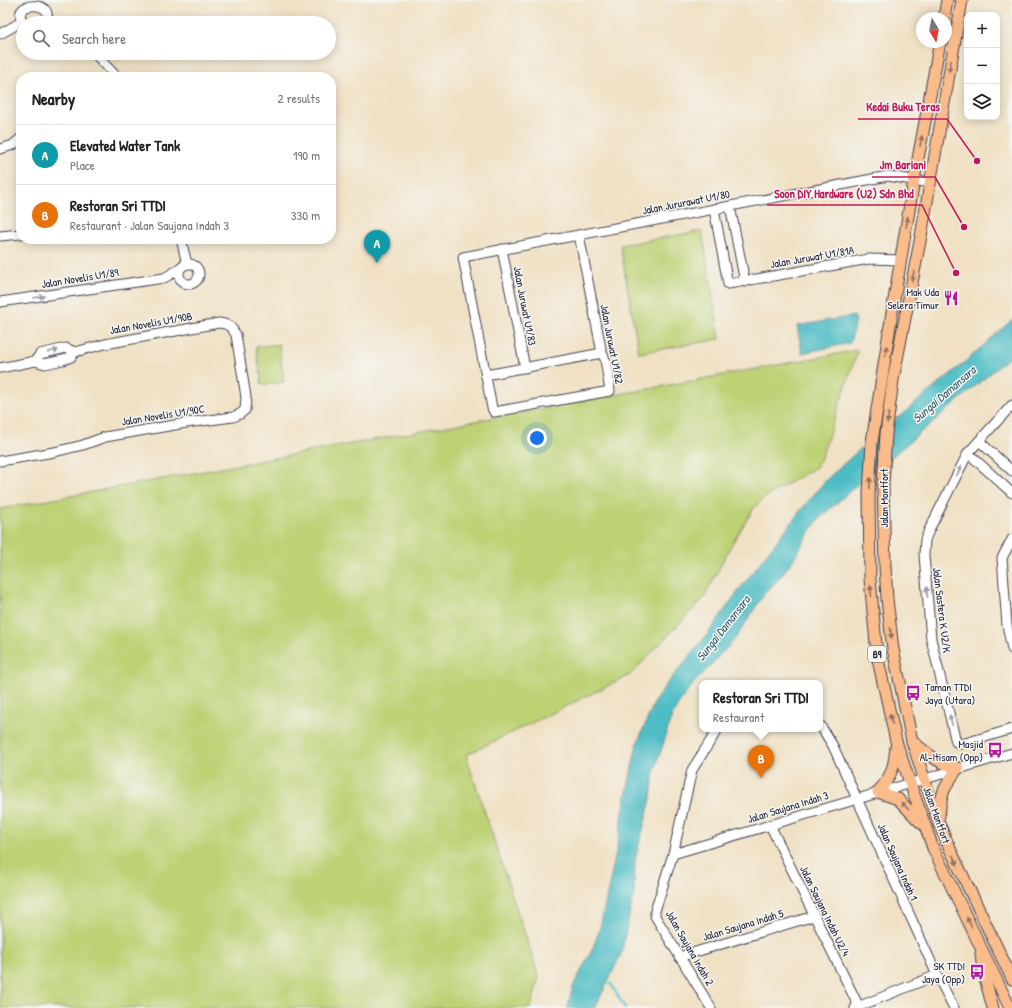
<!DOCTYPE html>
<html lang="en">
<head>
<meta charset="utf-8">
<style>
  :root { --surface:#fff; --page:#f2f2f2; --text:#222; --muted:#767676; --line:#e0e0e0; --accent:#111827 }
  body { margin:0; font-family:"Patrick Hand",sans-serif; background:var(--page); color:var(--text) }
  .controls { position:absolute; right:12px; top:12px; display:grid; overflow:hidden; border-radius:8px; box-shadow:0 2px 10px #0003 }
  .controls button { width:36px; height:36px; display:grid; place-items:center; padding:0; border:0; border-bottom:1px solid var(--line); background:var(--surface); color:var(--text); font:20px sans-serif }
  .compass { position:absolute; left:916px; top:12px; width:36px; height:36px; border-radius:50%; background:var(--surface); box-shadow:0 2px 10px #0003; rotate:170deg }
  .you { position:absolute; left:537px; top:438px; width:14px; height:14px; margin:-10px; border:3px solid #fff; border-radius:50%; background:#1a73e8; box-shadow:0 0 0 6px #1a73e833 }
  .badge { display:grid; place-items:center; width:26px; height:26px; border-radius:50%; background:var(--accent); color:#fff; font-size:13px; font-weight:700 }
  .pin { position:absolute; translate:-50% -33px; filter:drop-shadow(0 1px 2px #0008) }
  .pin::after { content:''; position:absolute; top:21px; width:14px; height:12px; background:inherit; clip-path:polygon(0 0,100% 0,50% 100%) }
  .popup { position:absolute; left:699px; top:680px; width:124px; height:52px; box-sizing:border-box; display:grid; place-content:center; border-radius:8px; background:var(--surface); filter:drop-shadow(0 1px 3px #0005); font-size:13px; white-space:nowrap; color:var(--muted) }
  .popup b { font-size:15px; color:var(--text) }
  .popup::after { content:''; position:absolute; left:50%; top:100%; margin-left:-8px; border:8px solid transparent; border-top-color:var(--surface) }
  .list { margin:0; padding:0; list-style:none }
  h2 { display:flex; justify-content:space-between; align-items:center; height:52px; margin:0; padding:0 16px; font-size:17px }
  h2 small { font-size:13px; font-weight:400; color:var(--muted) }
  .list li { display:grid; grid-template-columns:26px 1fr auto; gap:12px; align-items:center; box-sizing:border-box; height:60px; padding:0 16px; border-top:1px solid var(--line) }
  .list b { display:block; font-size:15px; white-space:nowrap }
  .list p { margin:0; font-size:13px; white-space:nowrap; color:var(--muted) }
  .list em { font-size:13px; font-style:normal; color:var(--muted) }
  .icon { flex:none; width:22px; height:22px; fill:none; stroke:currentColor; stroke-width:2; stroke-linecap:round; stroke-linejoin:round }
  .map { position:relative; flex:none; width:1012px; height:1008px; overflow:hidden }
  .search { position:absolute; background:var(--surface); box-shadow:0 2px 10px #0003; left:16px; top:16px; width:320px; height:44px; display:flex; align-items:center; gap:10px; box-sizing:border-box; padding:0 14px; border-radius:22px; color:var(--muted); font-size:15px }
  .panel { position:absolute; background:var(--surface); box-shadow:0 2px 10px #0003; left:16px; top:72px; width:320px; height:172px; border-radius:16px }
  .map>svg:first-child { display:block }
</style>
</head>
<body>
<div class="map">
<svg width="1012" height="1008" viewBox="0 0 1012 1008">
  <rect width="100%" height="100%" fill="#f6f6f2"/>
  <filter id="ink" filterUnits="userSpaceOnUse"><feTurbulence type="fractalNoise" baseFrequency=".025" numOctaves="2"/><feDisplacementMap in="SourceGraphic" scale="8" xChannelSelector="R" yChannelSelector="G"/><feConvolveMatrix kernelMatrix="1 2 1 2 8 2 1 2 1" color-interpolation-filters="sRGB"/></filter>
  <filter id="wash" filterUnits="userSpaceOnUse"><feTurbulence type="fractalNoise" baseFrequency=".012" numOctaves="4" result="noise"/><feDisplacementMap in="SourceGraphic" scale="16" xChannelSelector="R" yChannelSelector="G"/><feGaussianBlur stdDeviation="0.9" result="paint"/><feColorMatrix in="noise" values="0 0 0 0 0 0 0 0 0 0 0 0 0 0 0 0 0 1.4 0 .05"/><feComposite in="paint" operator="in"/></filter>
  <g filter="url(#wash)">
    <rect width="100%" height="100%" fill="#f0e1c4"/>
    <!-- green -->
    <g fill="#bdd175" stroke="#707a58">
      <polygon points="702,231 720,339 639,353 620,245"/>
      <polygon points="279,344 284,382 262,385 256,347"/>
      <polygon points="858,350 821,458 816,467 764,498 754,508 730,547 704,598 630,675 466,755 539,977 531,1008 0,1008 0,509"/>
    </g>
    <!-- water -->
    <g fill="#4ebdc5" stroke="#387080">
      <polygon points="854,316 856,320 850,343 802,353 797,326"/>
      <polygon points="1012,320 1012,355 895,454 860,482 820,518 809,533 793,560 776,582 765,593 735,639 693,684 681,700 672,716 654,773 651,799 635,860 634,893 621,954 595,1008 567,1008 573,987 593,948 600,928 617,848 626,796 637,744 655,701 666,685 707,635 736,594 800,511 826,480 859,450 965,362"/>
    </g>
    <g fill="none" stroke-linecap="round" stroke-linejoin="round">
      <!-- stream -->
      <polyline stroke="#4ebdc5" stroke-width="2.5" points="606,982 611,984 625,1008"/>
    </g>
  </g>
  <g filter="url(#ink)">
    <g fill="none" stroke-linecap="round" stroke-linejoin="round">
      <!-- minor casing -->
      <g stroke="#413f50" stroke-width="11">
        <g id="minor">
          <polyline points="45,19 55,23"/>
          <path d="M24 23C6 0 62 0 43 23"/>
          <polyline points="0,34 23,21"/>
          <polyline points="94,53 117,77"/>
          <polyline points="0,149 13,145 21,138"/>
          <polyline points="730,206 745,282"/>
          <polyline points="714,209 728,284 869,259 901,260"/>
          <polyline points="579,235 602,353 605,359 610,391 494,412 492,408 463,257 888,176 931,183"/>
          <polyline points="0,236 21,234"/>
          <polyline points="181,239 187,264"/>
          <polyline points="502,249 525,368"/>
          <circle cx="189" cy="274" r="10"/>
          <polyline points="0,302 164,278 180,269"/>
          <polyline points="0,368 35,361 45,364 63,360 71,357 75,352"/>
          <polyline points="486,375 602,353"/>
          <polyline points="1012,405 968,453 929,530 925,540 924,555 931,639 956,742 962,744 1012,729"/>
          <polyline points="979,441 1012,471"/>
          <polyline points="968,453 1012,493"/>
          <path d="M0 461 54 452 83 445 105 437 186 423 233 417 240 414 245 410 246 397 236 335C231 326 228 324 219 323L105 344 75 352 66 348 40 354 35 361"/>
          <polyline points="1012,539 1002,558 1007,625 1012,649"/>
          <polyline points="820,725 833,746 937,975 954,1008"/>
          <polyline points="770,825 859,1007"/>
          <polyline points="673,854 1012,753"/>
          <polyline points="679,957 814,916"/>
          <polyline points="711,1008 655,916 655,911 673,854 692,770 718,729"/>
          <polyline points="855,1008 937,975"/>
        </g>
      </g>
      <!-- major casing -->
      <g stroke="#413f50" stroke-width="13">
        <g id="major">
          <polyline points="962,0 921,236 893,380 886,434 883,485 885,566 887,599 893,649 912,741 939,824 951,851 1012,979"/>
          <polyline points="944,18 947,0"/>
          <polyline points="940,42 914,180 893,306 872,442 869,492 870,579 877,655 896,741 910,783 933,848 1010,1008"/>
          <path d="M912 741C929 755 936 762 958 768 944 787 941 793 939 816"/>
          <path d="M896 747C894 768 892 775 878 792L898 799 921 823"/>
          <polyline points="981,954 983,971 993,1008"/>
        </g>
      </g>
      <!-- minor -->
      <use href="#minor" stroke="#fff" stroke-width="9"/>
      <!-- major -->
      <use href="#major" stroke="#fabc8b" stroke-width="11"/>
    </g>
    <!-- one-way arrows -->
    <defs><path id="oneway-solid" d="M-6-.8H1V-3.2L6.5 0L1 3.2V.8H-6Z"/></defs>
    <g fill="#8e6f63">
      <use href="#oneway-solid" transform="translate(950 66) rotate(100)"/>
      <use href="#oneway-solid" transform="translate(921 141) rotate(-79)"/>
      <use href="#oneway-solid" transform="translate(907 222) rotate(-81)"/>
      <use href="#oneway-solid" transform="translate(913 276) rotate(101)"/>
      <use href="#oneway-solid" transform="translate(886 351) rotate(-82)"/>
      <use href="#oneway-solid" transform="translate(888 418) rotate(98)"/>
      <use href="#oneway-solid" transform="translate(870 483) rotate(-87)"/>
      <use href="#oneway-solid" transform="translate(871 591) rotate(-95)"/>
      <use href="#oneway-solid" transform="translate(891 633) rotate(83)"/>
      <use href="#oneway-solid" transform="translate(891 719) rotate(-103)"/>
      <use href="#oneway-solid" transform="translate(905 806) rotate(-135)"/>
      <use href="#oneway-solid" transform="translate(955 860) rotate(64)"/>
      <use href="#oneway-solid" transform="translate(969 922) rotate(-116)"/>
    </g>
    <g fill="#9c9ca7">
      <use href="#oneway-solid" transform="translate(39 297) rotate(-9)"/>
      <use href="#oneway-solid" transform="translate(53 351) rotate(-11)"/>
      <use href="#oneway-solid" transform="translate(959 471) rotate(-63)"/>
      <use href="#oneway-solid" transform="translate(927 592) rotate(-95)"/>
      <use href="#oneway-solid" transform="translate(951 720) rotate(-104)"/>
    </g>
  </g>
  <!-- icons -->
  <defs>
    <g id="restaurant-bare" transform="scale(1.2)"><path d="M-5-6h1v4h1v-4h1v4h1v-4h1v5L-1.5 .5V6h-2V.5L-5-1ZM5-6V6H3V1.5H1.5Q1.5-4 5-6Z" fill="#b5179e" stroke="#f6f6f2" stroke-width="2.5" paint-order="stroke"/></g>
    <g id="bus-bare" transform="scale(1.2)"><path d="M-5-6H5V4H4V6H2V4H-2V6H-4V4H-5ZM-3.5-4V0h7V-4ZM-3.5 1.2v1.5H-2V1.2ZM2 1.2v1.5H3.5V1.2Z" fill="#b5179e" stroke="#f6f6f2" stroke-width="2.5" paint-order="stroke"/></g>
  </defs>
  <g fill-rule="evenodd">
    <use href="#restaurant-bare" x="951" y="298"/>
    <use href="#bus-bare" x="913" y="693"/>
    <use href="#bus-bare" x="995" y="750"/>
    <use href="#bus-bare" x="977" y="972"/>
  </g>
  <g text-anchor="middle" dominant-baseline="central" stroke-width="3" stroke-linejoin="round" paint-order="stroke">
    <!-- shield labels -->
    <rect fill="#f6f6f2" stroke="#626272" stroke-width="1" x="868" y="646" width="18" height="16" rx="3"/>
    <g font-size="10" font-weight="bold" fill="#22223b">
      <text x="877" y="654">B9</text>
    </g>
    <!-- street labels -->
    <g font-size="11" fill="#22223b" stroke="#f6f6f2">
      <text transform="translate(686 202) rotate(-11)">Jalan Jururawat U1/80</text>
      <text transform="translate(812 257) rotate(-10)">Jalan Juruwat U1/81A</text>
      <text transform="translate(80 278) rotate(-9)">Jalan Novelis U1/89</text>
      <text transform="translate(525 306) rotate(79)">Jalan Juruwat U1/83</text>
      <text transform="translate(151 323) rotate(-10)">Jalan Novelis U1/90B</text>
      <text transform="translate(612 344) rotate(79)">Jalan Juruwat U1/82</text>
      <text transform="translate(163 415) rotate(-9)">Jalan Novelis U1/90C</text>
      <text transform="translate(884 498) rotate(-90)">Jalan Montfort</text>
      <text transform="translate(942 610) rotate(83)">Jalan Sastera K U2/K</text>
      <text transform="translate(788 807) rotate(-17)">Jalan Saujana Indah 3</text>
      <text transform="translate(937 815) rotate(70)">Jalan Montfort</text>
      <text transform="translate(898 862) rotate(66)">Jalan Saujana Indah 1</text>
      <text transform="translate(825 911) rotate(64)">Jalan Saujana Indah U2/4</text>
      <text transform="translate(743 925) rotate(-17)">Jalan Saujana Indah 5</text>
      <text transform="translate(690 948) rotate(60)">Jalan Saujana Indah 2</text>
    </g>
    <!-- poi labels -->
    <g font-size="11" fill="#22223b" stroke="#f6f6f2" text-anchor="end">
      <text x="939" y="292">Mak Uda<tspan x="939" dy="13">Selera Timur</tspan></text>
      <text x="925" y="687" text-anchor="start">Taman TTDI<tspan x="925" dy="13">Jaya (Utara)</tspan></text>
      <text x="983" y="744">Masjid<tspan x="983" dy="13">Al-Itisam (Opp)</tspan></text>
      <text x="965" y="966">SK TTDI<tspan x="965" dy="13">Jaya (Opp)</tspan></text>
    </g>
    <!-- water labels -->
    <g font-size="12" font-style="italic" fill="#31586b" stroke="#f6f6f2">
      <text transform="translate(944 394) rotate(-41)">Sungai Damansara</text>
      <text transform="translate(723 628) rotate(-52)">Sungai Damansara</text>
    </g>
  </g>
  <!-- callouts -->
  <path fill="none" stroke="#c2185b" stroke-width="1.5" d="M977 161L947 119H858M964 227L935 177H872M956 273L922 205H767"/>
  <g fill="#c2185b" stroke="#f6f6f2" stroke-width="1.5">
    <circle cx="977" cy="161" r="4"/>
    <circle cx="964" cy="227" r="4"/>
    <circle cx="956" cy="273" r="4"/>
  </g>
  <g font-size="12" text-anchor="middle" font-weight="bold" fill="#c2185b" stroke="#f6f6f2" stroke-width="3" stroke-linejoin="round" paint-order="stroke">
    <text x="903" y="111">Kedai Buku Teras</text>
    <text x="903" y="169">Jm Bariani</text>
    <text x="844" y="198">Soon DIY Hardware (U2) Sdn Bhd</text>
  </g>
</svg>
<div class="controls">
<button>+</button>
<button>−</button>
<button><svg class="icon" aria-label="layers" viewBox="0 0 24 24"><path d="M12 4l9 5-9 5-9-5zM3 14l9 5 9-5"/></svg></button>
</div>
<svg class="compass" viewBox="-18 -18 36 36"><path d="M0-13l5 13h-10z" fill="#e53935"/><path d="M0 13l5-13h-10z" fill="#767676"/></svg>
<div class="you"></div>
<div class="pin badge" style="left:377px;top:263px;background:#0f9aa8">A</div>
<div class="pin badge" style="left:761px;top:778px;background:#e8710a">B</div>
<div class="popup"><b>Restoran Sri TTDI</b>Restaurant</div>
<div class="search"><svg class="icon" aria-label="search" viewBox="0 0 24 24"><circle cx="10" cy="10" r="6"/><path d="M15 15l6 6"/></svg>Search here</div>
<section class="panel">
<h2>Nearby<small>2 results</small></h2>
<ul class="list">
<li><span class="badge" style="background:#0f9aa8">A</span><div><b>Elevated Water Tank</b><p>Place</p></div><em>190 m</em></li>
<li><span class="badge" style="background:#e8710a">B</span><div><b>Restoran Sri TTDI</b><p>Restaurant · Jalan Saujana Indah 3</p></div><em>330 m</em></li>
</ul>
</section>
</div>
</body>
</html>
